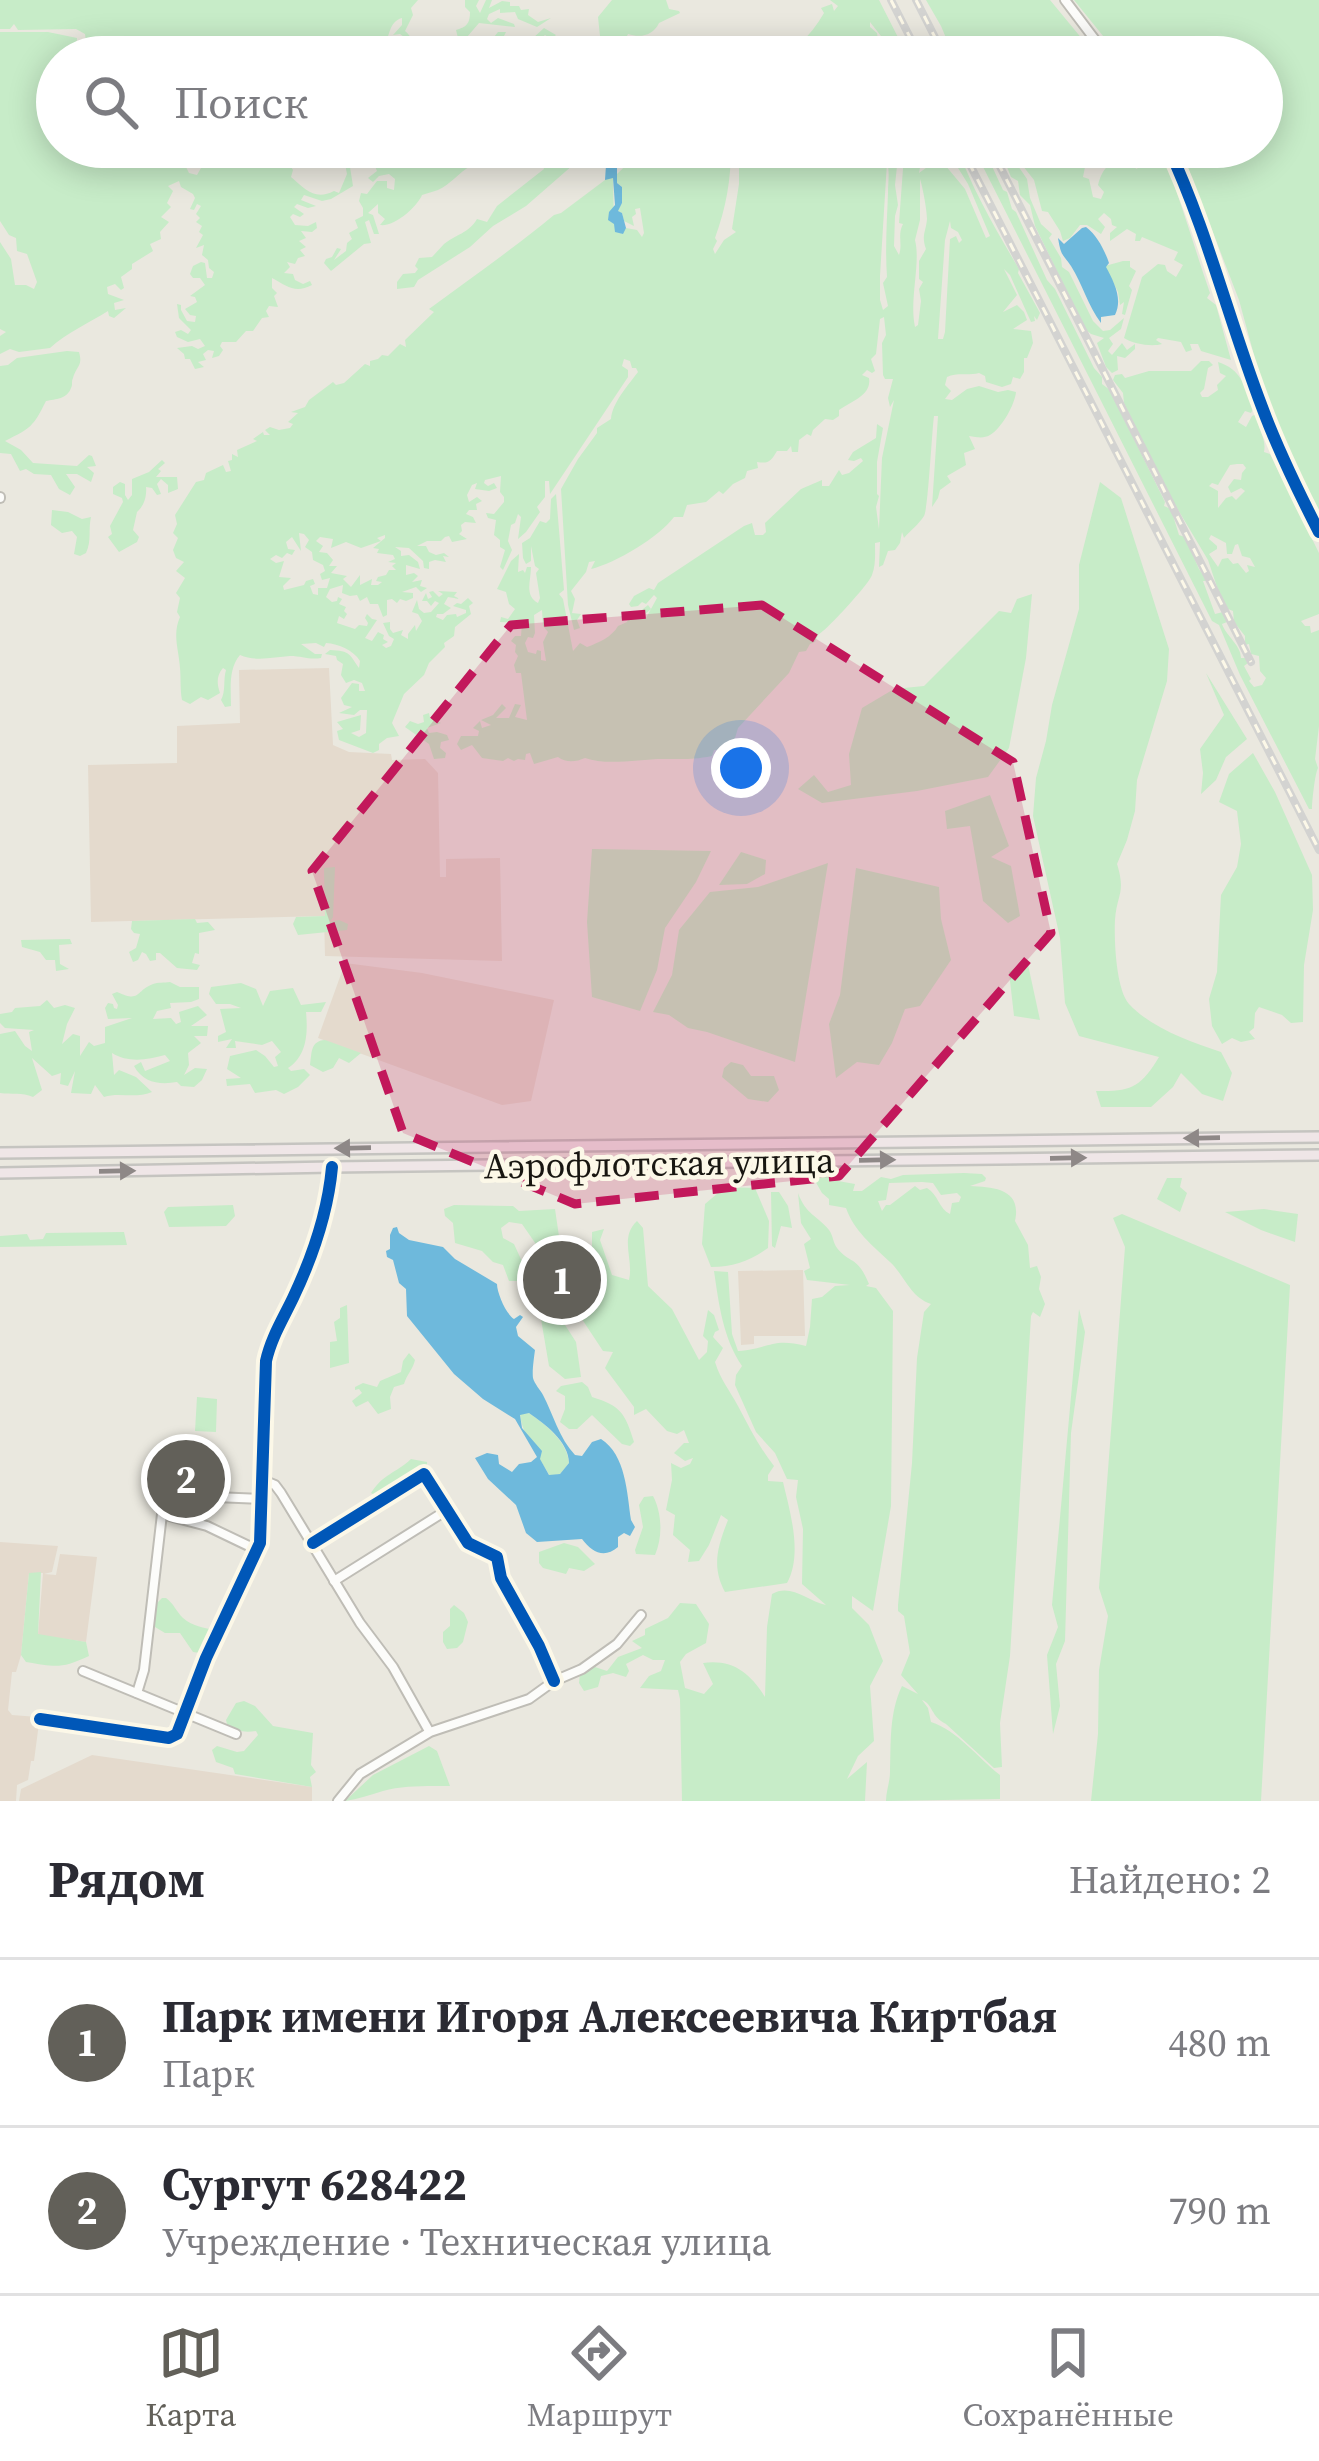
<!DOCTYPE html>
<html lang="ru">
<head>
<meta charset="utf-8">
<style>
  :root { --surface:#fff; --page:#f2f2f3; --text:#2b2b33; --muted:#7c7c81; --line:#e1e1e2; --accent:#626059 }
  body { margin:0; font-family:"Source Serif 4",serif; background:var(--page); color:var(--text) }
  .you { position:absolute; left:741px; top:768px; width:42px; height:42px; margin:-30px; border:9px solid #fff; border-radius:50%; background:#1a73e8; box-shadow:0 0 0 18px #1a73e833 }
  .badge { display:grid; place-items:center; width:78px; height:78px; border-radius:50%; background:var(--accent); color:#fff; font-size:39px; font-weight:700 }
  .pin { position:absolute; translate:-50% -50%; border:6px solid #fff; box-shadow:0 3px 12px #0006 }
  .list { margin:0; padding:0; list-style:none }
  h2 { display:flex; justify-content:space-between; align-items:center; height:156px; margin:0; padding:0 48px; font-size:51px }
  h2 small { font-size:39px; font-weight:400; color:var(--muted) }
  .list li { display:grid; grid-template-columns:78px 1fr auto; gap:36px; align-items:center; box-sizing:border-box; height:168px; padding:0 48px; border-top:3px solid var(--line) }
  .list b { display:block; font-size:45px; white-space:nowrap }
  .list p { margin:0; font-size:39px; white-space:nowrap; color:var(--muted) }
  .list em { font-size:39px; font-style:normal; color:var(--muted) }
  .icon { flex:none; width:66px; height:66px; fill:none; stroke:currentColor; stroke-width:2; stroke-linecap:round; stroke-linejoin:round }
  .map { position:relative; flex:none; width:1319px; height:1801px; overflow:hidden }
  .search { position:absolute; background:var(--surface); box-shadow:0 6px 30px #0003; left:36px; right:36px; top:36px; height:132px; display:flex; align-items:center; gap:30px; box-sizing:border-box; padding:0 42px; border-radius:66px; color:var(--muted); font-size:45px }
  .sheet { height:492px; background:var(--surface) }
  nav { display:flex; justify-content:space-around; align-items:center; box-sizing:border-box; height:168px; border-top:3px solid var(--line); background:var(--surface); font-size:33px; color:var(--muted) }
  nav a { display:grid; justify-items:center; gap:6px }
  nav .on { color:var(--accent) }
  .map>svg:first-child { display:block }
</style>
</head>
<body>
<div class="map">
<svg width="1319" height="1801" viewBox="0 0 1319 1801">
  <rect width="100%" height="100%" fill="#eae8df"/>
  <!-- industrial -->
  <g fill="#e4dacd">
    <polygon points="329,668 333,745 349,752 391,754 392,760 425,759 438,773 440,877 446,877 446,859 500,858 502,961 325,956 324,916 91,922 88,765 177,763 177,726 240,723 239,670"/>
    <polygon points="345,963 422,973 554,1000 531,1101 502,1105 318,1038"/>
    <polygon points="803,1270 805,1336 754,1336 754,1344 741,1345 738,1271"/>
    <polygon points="0,1542 58,1546 52,1572 44,1574 56,1575 60,1554 97,1557 86,1642 38,1635 43,1573 29,1573 21,1655 16,1672 12,1672 8,1710 12,1715 38,1717 39,1723 34,1761 31,1761 28,1780 17,1785 16,1801 0,1801"/>
    <polygon points="92,1755 312,1787 312,1801 19,1801 21,1789"/>
  </g>
  <!-- green -->
  <g fill="#c7ecc8" fill-rule="evenodd">
    <path d="M0 0H418L411 8 413 15 405 31C412 37 418 47 414 57H404L409 50 408 40 400 34 393 35 402 25V18C388 22 391 36 383 46L376 44 359 57H94L87 48 85 34 76 29 18 30 14 24 10 29H0Z"/>
    <path d="M465 0H479L476 6 480 13 486 0H492L489 8 502 1 510 2V6H519L521 10 529 9 528 15 538 22 551 18 537 27 518 19 515 12 500 13V9L489 14 487 19 491 23 498 18 514 24 515 27 479 23 467 37 472 43H464L458 38 456 30C467 27 470 23 470 12L465 7Z"/>
    <path d="M612 0H666L669 9 679 11 680 13 659 23C653 36 640 38 628 34L626 38 633 43 627 45 631 50 615 57H603V39L600 36 598 17Z"/>
    <path d="M830 0H879L908 57H892V50L870 22V27L877 33 879 47 888 57H797L798 51 804 49 800 44C809 35 817 25 824 13L821 8 832 4 834 11 838 6Z"/>
    <polygon points="926,0 1050,0 1097,57 954,57 941,26"/>
    <polygon points="1074,0 1319,0 1319,516 1266,399 1239,300 1180,147 1262,147 1262,57 1120,57"/>
    <polygon points="544,28 556,35 551,39 545,35 533,45 536,52 540,52 535,57 442,57 446,51 439,50 448,39 450,44 458,46 460,53 467,54 482,47 477,43 482,38 494,37 498,32 506,32 503,38 510,40 509,46 501,49 510,54 524,38 528,40 523,53 528,56 532,39"/>
    <path d="M0 32H48L77 38 76 49 80 57H57V147H173L169 150 171 161 185 165 189 173 197 175 201 168 199 162 188 159 189 151 182 147H311L305 156 289 164 293 170 291 177C305 189 315 201 334 191L339 193 347 174 345 164 352 160 358 164 350 167 353 186 331 199 322 201 304 195 301 200 316 206 308 208 297 204 294 207 304 214 300 217 293 214 290 217 295 225 308 226 316 222 317 228 312 232 301 231 306 238 299 241 306 247 300 250 305 256 298 258 295 264 287 262 290 267 284 273 293 274 295 280 303 284 310 281 312 285C295 294 287 286 272 278V288L277 293 274 296 278 307 269 306 266 311 269 317 262 318 253 331H246L236 342H222L220 346 223 350 219 356 212 358 214 351 208 350 203 354 206 360 198 362 204 367 195 369 190 359H185L184 354 177 348 192 346 198 349 205 346 200 339 188 342 177 337 175 332 181 330 188 334 191 330 179 318 177 304 181 305V310L187 321 195 322 196 316 190 315 185 309 197 302 195 297 190 296 205 285 200 278H193L190 274 193 266 201 262 205 263 207 278H212L214 272 209 268 208 260 202 255 204 245 196 248 203 235 199 232 202 226 196 222 200 218 196 214 201 206 197 204 194 210 190 209 195 198 193 194 181 187 179 181 168 186 173 191 167 203 171 207 161 217 169 222 160 232 161 239 150 244 153 251 132 264V269L121 277 124 288 121 290 115 284 107 287 108 294 124 300 114 303 115 310 126 308 114 318 109 316 108 311C87 324 68 332 50 348L19 352 10 349 0 354V336L6 332 0 329V242L11 259 15 285H26L34 289 37 282 27 254 17 251 16 238 9 235 0 221Z"/>
    <path d="M384 147H470L464 149 469 155 464 160 465 163 470 161 471 166C459 172 450 185 438 190 433 192 427 193 422 195 418 205 396 227 380 225L385 219 378 213V204L368 213 373 215 379 234H374L369 220 365 222 371 243 364 244 331 271 324 263 326 259 332 257 337 248 341 249 334 260 346 251 347 243 352 239 349 233 358 228 355 220 363 216V208L359 201 361 193 367 194 377 181H387V188L394 190 395 179 389 174 379 176 373 182 368 178 377 171 373 162 382 156Z"/>
    <path d="M578 147 582 152 573 165 526 206 493 226 470 247 418 280 414 287 397 289V282L403 274 415 273 418 269 415 266 419 258 432 257C436 253 440 248 444 244 455 235 469 233 477 219L487 222 497 206 544 169 543 166 547 162 552 165 561 160 565 152H572Z"/>
    <path d="M645 147H710L705 164 716 147H731C731 180 726 208 715 238L717 241 713 249 715 254 724 240 736 232 732 229 739 184V147H899L895 185 898 205 895 216 894 246 899 255C903 244 897 235 903 224L899 223 904 155 913 156 912 147H932L924 152V162H921L919 173 930 165 928 159 931 157 937 159 934 151 937 147H944L940 153 945 165 965 189 986 238 990 236 968 184 945 147H957C972 189 996 230 1019 269L1018 273 1040 313 1037 320 1034 316 1035 321 1031 322 1010 275 1004 269 1017 295 1003 312 1017 305 1024 312 1027 320 1013 329 1031 331 1033 343 1027 358H1024V372L1020 379 1013 377 1011 384 1002 387 986 382 985 376 979 373C968 376 957 372 947 377L945 385 951 391 945 399 952 400 967 389 979 386 998 392 1008 390 1016 392C1015 404 1002 428 990 435 983 439 977 437 969 436L975 449 964 453 966 465 947 476 951 482 940 490 938 498 932 507 938 416H934C932 430 928 510 924 516 919 524 910 531 904 538L902 532 900 543 895 550 888 551 883 565 879 567 880 542 875 543C875 553 876 565 872 575 869 584 827 630 818 635L815 642 810 644 806 651 799 652 789 673 738 728 735 738 725 751 714 750 712 756C692 760 683 759 663 759 639 759 607 766 585 758 576 762 566 763 558 757L534 764 530 753 526 754 525 760 518 759 514 761 508 758 503 761 482 758 472 745 461 750 457 744 461 736H478L479 731 473 728 480 721 482 728 491 725 481 720 493 715 502 704 506 708 496 718H509L515 704 521 705 515 717 527 720 521 673H516L514 665 518 656 515 652 516 645 511 641 515 636H521L522 623 500 622 501 617 508 619 515 609 509 604 506 592 497 589 511 561 519 554 518 572 523 570 525 573 527 567H531C531 581 524 595 538 603L540 598 536 573 539 569 535 566 531 546V561L526 564 523 558 522 543 530 538 540 521 546 523 550 519 551 499 556 494 564 590 559 594 563 599 573 651 580 643 587 647C598 643 612 637 618 626L627 622 631 612 638 613 648 605 651 609 644 615 646 618 657 598 654 595 646 604 642 602 638 606 631 607 629 604 634 596 649 588 654 590 658 583 744 526 752 523 755 535H763L766 532 765 523 801 489 822 480V486H829L839 470 842 475 849 473 863 461 861 458 854 461 848 460 853 452 876 438 877 424 883 428 877 462V494L879 496 876 507 879 529 882 458 894 400 890 407 888 398 893 379H885L883 375 882 343 886 335 884 317 880 319 876 354 871 359 875 371 872 373 867 370 862 375 869 378C872 395 852 401 839 410V416L833 420 825 419 813 430 811 436 807 434 799 440 798 452H792L791 446 787 451H777C771 461 769 464 757 462L758 468 747 471 745 478 733 484 723 494 719 491 706 502 687 505 683 517H674C659 537 616 563 591 569L595 561 589 562 586 572 571 591 575 599 572 613 581 614 577 620 580 628 574 630 568 605 561 489 578 459 597 433V428L611 419C612 403 629 384 638 372L636 368H632L630 361 624 359 622 366 628 370V377L550 494 549 481H545V497L537 507 540 512 526 532 518 539 521 517 518 514 515 523 511 525 508 541 512 550 503 570 500 567 505 550 500 547V540L494 535 496 520 488 518 486 513 494 514 504 502V497L500 492 501 476 485 480 484 483 488 486 494 483 497 488 489 491 475 489 477 483 472 485 467 495 469 502 477 497 482 501 476 504 477 510H469L466 514 473 517 476 523 465 522 461 525 462 531 459 534 467 539 452 542 449 536 445 537 441 541H427L417 546H426L429 552 436 555 444 553 449 557 443 556 446 562 435 560 429 562V569L424 568 423 561 409 548 395 547 401 551V556L409 555 418 562 420 569 406 565V575L414 573 418 576 412 582 422 580 420 586 427 588 421 592 416 587 402 592 413 593V598L406 601 400 599 397 603 392 599 387 600V615L383 617 378 604H370L367 597 360 601 357 595 350 596 342 593 343 585 330 589 326 597 332 602 337 601 338 597 342 599 339 604 346 607 344 611 347 614 344 619 339 616 337 623 355 629 359 625 367 626 368 623 365 618 367 614 372 619 377 620 365 638 372 641 378 632 384 635 383 639 388 642 382 645 386 648 391 646 394 639 389 636 383 623 390 622V629L393 633 403 630 401 635 408 639V634L415 625 416 631 422 621 418 614 412 612 417 600 419 609 424 613 431 612 439 603 435 601 431 606 427 601H422L426 593 428 599 432 597 429 592 433 591 439 597 443 594 438 591 457 592 454 596 460 599 448 597 444 604 451 608 443 614H437L436 617 443 620 447 615 456 614 457 617 466 613V610L453 606 457 603 461 604 468 598 473 603 469 606 471 614 455 627 454 636 444 643 445 647 429 663 424 675 404 694 392 723 399 736 387 738 379 744V750L373 753 339 740 337 731 343 729 337 722 361 715 360 730 351 733 359 737 366 733 367 710H360L354 715 339 713 352 707 344 705 341 698 352 683 359 684V691H365L362 683 354 680 346 683 341 675 343 664 337 660 336 656 325 654 330 650C351 651 349 654 359 668L360 661C353 650 339 644 326 643L324 647 316 643 301 644 315 654H322L321 658C309 660 302 656 290 656 274 657 256 662 240 655 228 669 231 689 231 706L225 707 221 700C226 691 223 680 226 670L223 668C216 676 217 684 220 693L208 700 201 697 190 704 182 700C180 689 181 679 180 668 179 650 172 635 180 617L177 612 180 598 176 593 185 578 176 571 184 562 176 558 173 550 178 538 173 533 177 524 175 515 196 482 204 480 206 473 223 465 226 472 231 471 228 461 232 460V454L238 457 237 450 257 441 253 439 263 432 264 435H270L265 430 270 427 279 430 290 428 293 424 288 422 298 413 291 412 305 407 309 400 333 382 336 385 344 383 365 364 370 366V361L378 359 382 355 388 356 400 344 406 347 405 340 434 312 429 309C470 279 514 248 554 215L561 213 609 177 613 178 614 224 622 234 626 228 637 230 642 237 644 233 640 208 635 209 636 214 632 217 634 226 624 221 622 213 617 211 622 203V187L617 183V174ZM887 162C890 173 888 181 888 193 887 220 885 249 887 277L883 283 888 306 883 310 880 300V276ZM920 179C923 188 927 211 927 219 926 232 921 235 926 249L919 261V279L923 282 919 289 921 301 918 325 915 327C909 300 921 263 915 240L920 220ZM950 221 951 228 958 232 962 240 959 243 956 236 950 239 945 332 943 339H938L945 240ZM299 533 304 534 309 540 305 547 312 552 313 560 323 565 325 571 320 574 322 580 330 578 327 588H318V595L313 594 310 586 315 584 313 579 306 581 304 585 284 590 283 586 291 578 279 577 284 561 276 563 270 559 276 555 282 558 287 553 292 555 295 550 288 549 286 542 292 537 301 551ZM385 535V538L373 548 379 549 377 553 393 555 395 559 388 562 396 563 392 566 396 570H389L386 575 378 577 376 581 382 582 378 585H371L372 579 360 585V575L351 587 343 579 347 576 331 573 337 566H329L333 560 327 553 319 552 323 546 316 541 320 537 333 539 331 548 346 542 361 548 381 541 377 538ZM542 610 543 626 548 632 543 642 546 661 541 660V651L537 650 536 654 528 652 525 643 528 637 533 638 535 633 534 615Z"/>
    <path d="M973 147H983L984 157 990 162 1003 190 1007 192 1012 209 1016 212 1047 280 1055 289 1094 368 1102 377V384L1110 390 1165 502 1164 506 1171 509 1179 535 1185 537 1199 569 1207 581H1203L1215 614 1223 612 1227 622 1222 624C1226 636 1241 645 1241 658H1245L1248 663 1244 666 1251 679 1249 681 1254 687 1262 685 1266 678 1260 671 1259 656 1251 654 1249 644 1245 645V636L1234 622 1233 611 1228 609 1218 590 1208 560 1168 493 1124 403 1123 393 1113 380 1115 375 1122 374 1125 378 1149 371H1191L1201 361H1209L1213 365 1208 368 1204 389 1200 393 1202 397H1208L1218 390 1217 385 1226 376 1220 373 1218 362C1241 369 1246 387 1253 409L1251 413 1245 411 1238 422 1246 427 1252 416 1257 414C1256 428 1267 437 1264 452L1270 454 1319 553V614L1301 621 1305 626H1310L1311 633 1319 630V726L1315 759 1318 768C1315 773 1312 802 1312 809H1309L1240 675 1219 625 1212 621ZM1237 464H1243L1246 468 1242 473 1241 480 1234 479 1228 487 1231 493 1241 488 1245 491 1236 500 1232 496 1226 498 1218 508V491L1209 486 1212 483 1218 485 1230 465ZM1211 535 1226 543 1227 554H1232L1235 545 1238 544 1242 556 1250 558 1255 567 1247 565 1249 571 1246 573 1238 563 1233 564 1228 558 1222 559 1218 567 1209 554 1217 549V546L1209 539Z"/>
    <path d="M999 147H1089L1083 177 1089 179 1093 197 1101 199 1104 192 1098 185C1102 171 1106 164 1121 160L1137 169 1141 161 1140 153 1129 147H1157L1161 158 1165 160C1182 204 1195 250 1210 293L1207 298 1216 305 1231 360 1201 351 1198 344H1190L1192 350 1186 352 1181 342 1158 338 1156 340 1162 344C1152 347 1133 344 1124 338L1142 277 1158 264 1165 265 1167 271 1176 277 1183 265 1174 260 1178 252 1142 237 1140 241H1135L1136 234 1127 229 1110 241V233L1117 227 1112 225 1111 219 1104 213 1098 219 1105 227 1101 234 1087 225H1080L1070 238 1063 241 1060 231 1048 212 1042 211 1034 180 1015 156 1014 160 1027 179 1030 198 1041 224 1052 234 1049 238 1061 258 1062 267 1069 272 1093 321 1103 331 1110 330 1124 318 1121 329 1109 338 1113 344 1108 351 1112 355 1122 343 1127 350 1135 344V349L1125 358 1117 356 1118 370 1112 373 1106 367 1097 343 1104 338 1091 334 1085 329 1035 226 1030 205 1020 195 1018 181 1011 177Z"/>
    <polygon points="1123,261 1130,261 1130,267 1136,271 1129,286 1132,290 1125,315 1122,314 1124,302 1120,305 1118,292 1105,266"/>
    <path d="M67 351 79 352C83 366 77 365 73 378 71 382 73 385 71 388 67 399 56 399 46 401 33 427 31 428 5 441L21 450 33 463 77 466 89 455 92 456 96 466 87 467 94 473 91 482 77 474H66L75 487 70 495 59 489 51 475 34 474 26 469 20 471 11 454 0 453V366L8 365 17 358Z"/>
    <path d="M162 460 165 463 158 469 161 471 156 477H177L178 489 168 493V485L161 479 157 484 161 494 157 495 152 488 146 487C147 496 144 506 137 512L133 530 139 537 137 542 119 552 108 537 112 534 110 526 123 502 122 498 113 494V487L120 482 125 484V495L128 500 132 495V479L149 472Z"/>
    <path d="M1100 482 1121 498 1169 649 1167 681 1137 780 1135 811 1127 840 1117 864C1126 893 1117 894 1115 920 1114 940 1116 989 1129 1004 1151 1028 1191 1042 1221 1052L1232 1073 1223 1101 1202 1094 1181 1073 1173 1087 1151 1107H1101L1096 1091C1131 1092 1141 1087 1159 1057L1079 1036 1065 1003 1060 938 1033 816 1036 778 1046 741 1052 705 1079 609V565Z"/>
    <path d="M52 510 68 512 82 519 91 517C88 530 92 540 86 553L80 556 74 554 77 537 72 531 62 533 51 525Z"/>
    <polygon points="1032,594 1026,658 1009,748 988,777 917,791 822,803 798,789 814,775 828,792 851,785 849,754 862,708 894,689 924,686 999,611 1011,613 1017,599"/>
    <polygon points="1206,673 1247,739 1226,757 1216,780 1201,794 1203,773 1200,749 1224,715"/>
    <polygon points="429,713 430,718 441,723 427,728 429,733 437,732 447,735 449,740 441,742 440,748 446,753 445,758 434,759 429,744 405,727 410,721 418,724 424,722 423,715"/>
    <polygon points="1253,753 1275,792 1312,875 1313,910 1304,965 1303,1022 1291,1023 1282,1015 1259,1007 1255,1013 1254,1028 1249,1032 1255,1039 1241,1042 1232,1038 1222,1044 1212,1026 1209,999 1217,972 1221,895 1237,867 1241,844 1237,811 1219,802 1229,774"/>
    <polygon points="990,795 1009,846 991,857 1011,866 1020,916 1008,923 983,901 970,826 947,829 945,811"/>
    <polygon points="592,849 711,851 696,882 665,928 657,970 640,1011 592,997 587,922"/>
    <polygon points="741,852 766,860 765,874 747,884 719,885"/>
    <polygon points="828,863 795,1062 707,1032 688,1028 669,1015 653,1012 672,975 679,930 710,892 758,887"/>
    <polygon points="335,867 333,917 330,922 339,920 348,924 347,930 298,935 293,924 296,917 325,916 324,868"/>
    <polygon points="856,868 939,887 941,919 951,960 920,1006 905,1009 892,1043 879,1065 857,1062 836,1078 829,1024 840,995"/>
    <polygon points="195,919 197,923 208,922 215,930 199,933 199,954 195,953 192,963 200,965 197,970 177,968 160,953 156,953 156,960 150,961 146,954 142,952 138,960 133,962 129,952 136,948 140,934 134,933 131,929 132,921"/>
    <polygon points="70,939 72,944 59,945 60,964 69,969 56,971 55,960 46,960 40,952 22,947 21,940"/>
    <polygon points="1027,960 1040,1020 1014,1016 1009,972"/>
    <path d="M170 982 180 987H199V999L191 1002 170 1003 171 1008 157 1011 153 1019 171 1018 176 1024 181 1022 179 1012 198 1006 207 1015 191 1026H208L207 1036H194L201 1043 188 1053 189 1065 184 1075 195 1068 207 1069 202 1080 194 1087 181 1086 177 1082C160 1085 143 1083 134 1066L141 1062 145 1071 170 1061 165 1055C147 1060 128 1063 112 1053L114 1075 119 1070 136 1077 152 1092C135 1099 119 1092 104 1097L95 1085 91 1094 71 1093 75 1071 68 1086 60 1084 61 1073 52 1076 32 1058 42 1090 33 1097C22 1092 12 1095 0 1093V1034L15 1031 25 1046 32 1051 29 1032 34 1030 5 1028 0 1023V1014L12 1012 15 1008 40 1006 47 1000 54 1008 65 1005 75 1008 67 1024 62 1044 73 1034 80 1036V1056L89 1042 94 1046 105 1043V1027L132 1018 108 1019 105 1008 108 1003 113 1004 114 1008 117 1009 118 1005 112 994 117 992C141 1003 135 991 153 984 158 982 164 983 170 982Z"/>
    <path d="M241 983 256 989 263 1006 270 991 293 988 301 1005 326 1002 321 1012H306C308 1033 307 1056 288 1068L291 1071 304 1069 310 1075 298 1087 284 1094 276 1090 255 1093 250 1084 227 1086 226 1079 241 1078 227 1069 230 1056 256 1050 265 1056 274 1067 278 1066 275 1057 281 1052 272 1041 262 1045 235 1041 236 1048H226L232 1039 218 1042V1036L226 1032 220 1009 241 1008 230 1004H216L209 994 211 987Z"/>
    <path d="M325 1040 361 1053 349 1063 339 1058 333 1068 323 1072 310 1065C312 1053 310 1041 325 1040Z"/>
    <polygon points="731,1062 743,1065 751,1076 774,1076 779,1090 768,1102 748,1099 722,1077 724,1068"/>
    <path d="M964 1173 982 1174 986 1178 985 1181 970 1186C994 1187 1022 1189 1015 1221L1028 1245 1030 1268 1037 1266 1041 1277 1039 1289 1045 1304 1040 1317 1033 1312 1031 1316 1010 1656 1000 1723 1002 1767 994 1768 946 1724C931 1717 933 1704 922 1700L928 1708 931 1722C957 1730 978 1758 1000 1775V1799L886 1801C886 1791 890 1782 890 1772 891 1743 889 1713 902 1686L918 1694 901 1675 910 1653 904 1616 898 1611V1605L912 1463 917 1358 924 1312 931 1304C910 1297 905 1276 890 1262 873 1246 854 1231 846 1208L829 1205V1199L822 1193 814 1179 831 1175 838 1181 855 1184 853 1191H862L881 1177 891 1179 903 1175ZM922 1182 933 1183 941 1195 957 1193 961 1197 959 1202 952 1203 950 1214C939 1209 938 1194 927 1188L920 1190 915 1186 890 1205H886L882 1211 878 1201 886 1200 889 1183Z"/>
    <polygon points="1167,1178 1182,1178 1180,1187 1187,1193 1180,1212 1157,1199"/>
    <path d="M725 1187 755 1188 769 1221 768 1248C749 1261 734 1267 711 1267L702 1244 705 1204Z"/>
    <polygon points="771,1192 779,1192 788,1206 792,1228 781,1226 775,1248 772,1246"/>
    <path d="M798 1193C806 1215 817 1215 829 1230 833 1235 833 1243 837 1248 851 1265 857 1255 869 1284L866 1286 876 1288 893 1311 891 1506 873 1611 852 1596V1608L869 1625 883 1661 870 1686 874 1741 858 1756 847 1779 867 1762 865 1801H682L680 1699 678 1690 640 1688 649 1676 661 1671 665 1660H653L643 1655 626 1664 629 1671 626 1677 613 1673 601 1676 598 1687 584 1691 579 1683 580 1673 595 1667 607 1671 618 1657 642 1648 632 1641 645 1635V1629L668 1618 680 1603 696 1604 709 1624 706 1643 686 1654 680 1662 685 1688 704 1694 713 1684 703 1663C733 1659 750 1673 765 1697L767 1627 772 1594C791 1583 807 1601 826 1605L802 1584 803 1529 796 1497 798 1480 787 1479 775 1453 756 1432 735 1385 736 1375 742 1366C723 1338 719 1305 714 1271L728 1272 732 1334 738 1351C769 1349 772 1337 806 1346L810 1327 812 1299 822 1297 835 1286 850 1285 807 1280 804 1271 810 1268 804 1244 811 1239 801 1223Z"/>
    <polygon points="233,1205 235,1216 226,1226 169,1227 164,1212 168,1207"/>
    <polygon points="454,1205 513,1206 519,1211 555,1209 561,1250 549,1263 522,1224 509,1222 501,1228 503,1238 514,1244 531,1281 509,1281 503,1265 493,1262 482,1251 455,1243 453,1223 445,1216 444,1209"/>
    <polygon points="1264,1209 1298,1214 1295,1242 1261,1230 1225,1212"/>
    <polygon points="1122,1214 1290,1285 1261,1801 1091,1801 1098,1734 1099,1670 1108,1616 1099,1588 1125,1247 1113,1218"/>
    <path d="M637 1221 643 1228 648 1286 672 1309 699 1360 707 1352 708 1341 703 1336 708 1310 714 1315 719 1330 715 1332 713 1337 723 1348 715 1362C721 1381 729 1389 738 1406 749 1427 759 1447 774 1466L768 1475V1481L783 1482C790 1512 803 1554 787 1583L725 1592C711 1566 718 1546 728 1520L721 1515 709 1545 699 1561 688 1562 690 1550 673 1535 675 1515 666 1510 672 1480 671 1463 681 1468 690 1464 693 1458 685 1461 674 1453 684 1443H689L684 1430 677 1434 667 1431 646 1409 634 1415V1407L605 1368 613 1352 603 1351 572 1304 579 1298C591 1298 600 1297 605 1284L592 1265 583 1259 585 1251 592 1249V1232L604 1229 600 1240 612 1275 629 1280C634 1259 619 1238 637 1221Z"/>
    <polygon points="124,1232 127,1245 0,1247 0,1236 27,1234 30,1240 43,1239 46,1233"/>
    <polygon points="573,1256 582,1288 559,1301 558,1314 576,1342 581,1377 565,1379 549,1366 541,1319 547,1309 543,1293 548,1291 540,1271"/>
    <polygon points="347,1305 349,1363 330,1368 330,1342 337,1341 334,1322 340,1318 340,1308"/>
    <polygon points="1079,1309 1085,1332 1071,1433 1065,1641 1056,1664 1060,1706 1053,1734 1047,1655 1058,1627 1052,1605"/>
    <path d="M409 1353 415 1360C413 1369 407 1374 404 1384L394 1387 390 1397 391 1409 378 1414 368 1401 356 1407 352 1401 362 1393 359 1389 355 1390V1387L363 1383 377 1387 380 1381 401 1372 403 1361Z"/>
    <path d="M582 1382 588 1387 592 1397C621 1406 625 1413 634 1442L630 1446 622 1444 592 1415 577 1429H569L560 1422 565 1409V1396L556 1391 561 1386Z"/>
    <polygon points="197,1397 217,1399 216,1432 195,1431"/>
    <path d="M529 1413C545 1424 568 1442 569 1463L560 1474 550 1476C539 1457 522 1435 520 1414Z"/>
    <path d="M411 1459 427 1462V1470L375 1495 371 1493C384 1473 395 1474 411 1459Z"/>
    <path d="M653 1496C662 1513 663 1537 655 1555L636 1554 635 1550 643 1527 639 1505 644 1497Z"/>
    <polygon points="564,1543 578,1547 595,1564 584,1571 569,1568 566,1574 543,1568 539,1563 539,1552"/>
    <path d="M41 1572 38 1634 86 1642 89 1656C61 1669 56 1667 26 1662L21 1655 29 1573Z"/>
    <path d="M162 1598H166C174 1604 176 1611 183 1618 192 1626 204 1628 216 1630L211 1641 205 1640V1648L200 1653 193 1652 180 1633H165L155 1627 153 1619 156 1616V1604Z"/>
    <polygon points="454,1605 464,1613 468,1622 463,1642 457,1648 447,1649 443,1642 443,1632 450,1626 450,1609"/>
    <path d="M244 1701 255 1706 273 1726 313 1733 311 1765 316 1772 310 1777 312 1787 235 1774 233 1768 216 1762 212 1750 217 1746 237 1752 244 1751 258 1735 256 1731C244 1733 236 1731 227 1724L226 1720 236 1703Z"/>
    <path d="M429 1746 437 1751 450 1786C430 1786 404 1785 383 1791 370 1795 358 1799 345 1801L373 1775Z"/>
  </g>
  <!-- water -->
  <g fill="#6eb9dc" fill-rule="evenodd">
    <polygon points="607,147 617,147 617,183 622,187 622,203 618,211 622,213 626,228 623,234 615,232 614,224 608,220 609,212 615,205 613,178 605,180 606,165 611,165 610,158 603,159 605,153 609,152"/>
    <path d="M1086 227C1097 235 1105 251 1109 263L1106 267C1114 282 1123 299 1115 315L1101 317V323C1088 306 1082 283 1071 266 1062 253 1061 256 1058 238L1064 244 1082 228Z"/>
    <path d="M397 1227 399 1233 409 1240 443 1247 455 1259 497 1284C497 1293 506 1314 514 1319L520 1315 523 1317 516 1327 518 1336 535 1350C534 1358 532 1371 533 1378 534 1383 541 1391 543 1395 553 1414 559 1438 575 1455L582 1456 592 1442 601 1439C626 1455 627 1493 631 1520L635 1527 630 1536 624 1533 618 1537V1547C604 1559 592 1552 582 1539L537 1542 526 1533 516 1505 488 1479 475 1458 487 1453 498 1455 499 1464 512 1472 519 1464 531 1462 537 1457 515 1419 483 1399 454 1374 407 1316 406 1289 399 1283 393 1260 387 1257 386 1251 390 1249V1235L393 1228ZM529 1413C545 1424 569 1442 569 1463L560 1474 549 1475 540 1459 542 1451 522 1428 520 1415Z"/>
  </g>
  <g fill="none" stroke-linecap="round" stroke-linejoin="round">
    <!-- minor casing -->
    <g stroke="#bfbdb6" stroke-width="12">
      <g id="minor">
        <polyline points="1065,0 1108,57"/>
        <path d="M1168 147C1207 230 1229 321 1262 407 1278 450 1298 491 1319 532"/>
        <polyline points="0,498 0,497"/>
        <polyline points="263,1480 275,1485 281,1493 360,1623 393,1667 429,1731"/>
        <polyline points="162,1514 207,1526 257,1550"/>
        <polyline points="313,1543 424,1474 468,1543 497,1557 501,1578 539,1646 554,1681"/>
        <polyline points="334,1581 447,1510"/>
        <polyline points="83,1671 236,1734"/>
        <polyline points="137,1693 144,1670 162,1514 169,1495 261,1499"/>
        <path d="M40 1719 169 1738 177 1734 206 1658 260 1543 266 1361C271 1338 283 1319 293 1298 312 1258 328 1211 332 1167"/>
        <polyline points="338,1801 360,1774 430,1732 529,1699 554,1681 582,1669 617,1644 641,1615"/>
      </g>
    </g>
    <!-- major casing -->
    <g stroke="#c5c4c0" stroke-width="14">
      <g id="major">
        <polyline points="0,1153 1319,1137"/>
        <polyline points="0,1173 332,1167 1319,1155"/>
      </g>
    </g>
    <!-- minor -->
    <use href="#minor" stroke="#fcfcfa" stroke-width="8"/>
    <!-- major -->
    <use href="#major" stroke="#efe6e7" stroke-width="9"/>
    <!-- rail casing -->
    <g stroke="#d3d3d1" stroke-width="8">
      <g id="rail">
        <polyline points="891,0 920,57"/>
        <polyline points="916,0 945,57"/>
        <polyline points="961,147 1319,850"/>
        <polyline points="990,147 1251,662"/>
      </g>
    </g>
    <!-- rail -->
    <use href="#rail" stroke="#fcf8e8" stroke-width="3" stroke-dasharray="9" stroke-linecap="butt"/>
    <!-- cycleway casing -->
    <g stroke="#fcf8e8" stroke-width="20">
      <g id="cycleway">
        <path d="M1168 147C1207 230 1229 321 1262 407 1278 450 1298 491 1319 532"/>
        <polyline points="313,1543 424,1474 468,1543 497,1557 501,1578 539,1646 554,1681"/>
        <path d="M40 1719 169 1738 177 1734 206 1658 260 1543 266 1361C271 1338 283 1319 293 1298 312 1258 328 1211 332 1167"/>
      </g>
    </g>
    <!-- cycleway -->
    <use href="#cycleway" stroke="#0057b8" stroke-width="12"/>
  </g>
  <!-- one-way arrows -->
  <defs><path id="oneway-solid" d="M-6-.8H1V-3.2L6.5 0L1 3.2V.8H-6Z" transform="scale(3)"/></defs>
  <g fill="#8e8887">
    <use href="#oneway-solid" transform="translate(1202 1138) rotate(179)"/>
    <use href="#oneway-solid" transform="translate(353 1148) rotate(179)"/>
    <use href="#oneway-solid" transform="translate(1068 1158) rotate(-1)"/>
    <use href="#oneway-solid" transform="translate(877 1160) rotate(-1)"/>
    <use href="#oneway-solid" transform="translate(117 1171) rotate(-1)"/>
  </g>
  <!-- marked area -->
  <path fill="#c2185b" fill-opacity="0.2" stroke="#c2185b" stroke-width="9" stroke-dasharray="24 15" stroke-linejoin="round" d="M762 605 1013 762 1051 933 839 1176 575 1204 403 1133 312 871 511 625Z"/>
  <g text-anchor="middle" dominant-baseline="central" stroke-width="9" stroke-linejoin="round" paint-order="stroke">
    <!-- street labels -->
    <g font-size="36" fill="#181611" stroke="#fcf8e8">
      <text transform="translate(659 1163) rotate(-1)">Аэрофлотская улица</text>
    </g>
  </g>
</svg>
<div class="you"></div>
<div class="pin badge" style="left:562px;top:1280px">1</div>
<div class="pin badge" style="left:186px;top:1479px">2</div>
<div class="search"><svg class="icon" aria-label="search" viewBox="0 0 24 24"><circle cx="10" cy="10" r="6"/><path d="M15 15l6 6"/></svg>Поиск</div>
</div>
<section class="sheet">
<h2>Рядом<small>Найдено: 2</small></h2>
<ul class="list">
<li><span class="badge">1</span><div><b>Парк имени Игоря Алексеевича Киртбая</b><p>Парк</p></div><em>480 m</em></li>
<li><span class="badge">2</span><div><b>Сургут 628422</b><p>Учреждение · Техническая улица</p></div><em>790 m</em></li>
</ul>
</section>
<nav>
<a class="on"><svg class="icon" aria-label="map" viewBox="0 0 24 24"><path d="M3 6l6-2 6 2 6-2v14l-6 2-6-2-6 2zM9 4v14M15 6v14"/></svg>Карта</a>
<a><svg class="icon" aria-label="directions" viewBox="0 0 24 24"><path d="M12 3l9 9-9 9-9-9zM9 14v-3h6M13 9l2 2-2 2"/></svg>Маршрут</a>
<a><svg class="icon" aria-label="saved" viewBox="0 0 24 24"><path d="M7 4h10v16l-5-4-5 4z"/></svg>Сохранённые</a>
</nav>
</body>
</html>
